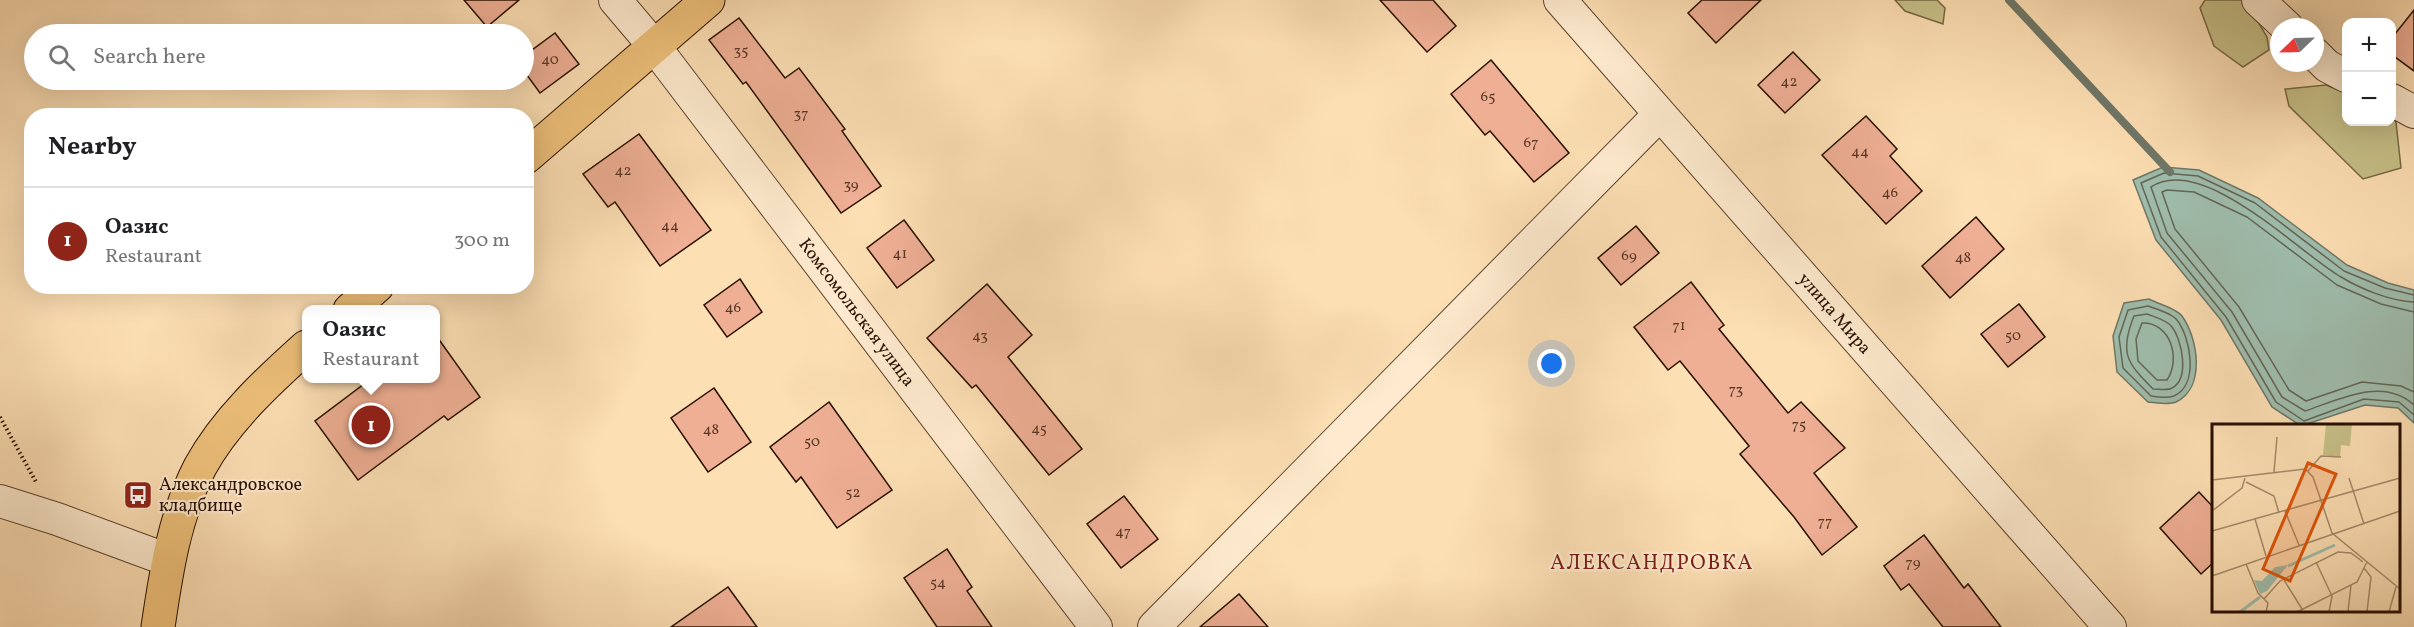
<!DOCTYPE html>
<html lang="en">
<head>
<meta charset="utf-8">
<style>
  :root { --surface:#fff; --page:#f2f2f2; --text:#202124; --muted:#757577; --line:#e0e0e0; --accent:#8f2418 }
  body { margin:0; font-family:Vollkorn,serif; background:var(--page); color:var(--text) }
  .controls { position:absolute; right:18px; top:18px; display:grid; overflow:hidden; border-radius:12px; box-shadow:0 6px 24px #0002 }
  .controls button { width:54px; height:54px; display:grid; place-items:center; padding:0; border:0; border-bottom:2px solid var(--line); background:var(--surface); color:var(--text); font:30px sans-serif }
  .compass { position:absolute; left:2270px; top:18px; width:54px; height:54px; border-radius:50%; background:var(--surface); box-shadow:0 6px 24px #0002; rotate:247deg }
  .you { position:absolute; left:1552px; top:364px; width:21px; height:21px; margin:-15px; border:4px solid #fff; border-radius:50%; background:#1a73e8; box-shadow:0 0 0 9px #1a73e833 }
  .badge { display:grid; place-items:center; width:39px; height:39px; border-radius:50%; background:var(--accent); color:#fff; font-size:20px; font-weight:700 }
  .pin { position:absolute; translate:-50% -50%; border:3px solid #fff; box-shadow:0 2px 6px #0006 }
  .popup { position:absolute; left:302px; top:305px; width:138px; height:78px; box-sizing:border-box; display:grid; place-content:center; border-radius:12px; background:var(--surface); filter:drop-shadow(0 2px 4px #0005); font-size:20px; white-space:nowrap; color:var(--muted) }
  .popup b { font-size:22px; color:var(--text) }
  .popup::after { content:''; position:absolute; left:50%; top:100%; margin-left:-12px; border:12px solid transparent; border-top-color:var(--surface) }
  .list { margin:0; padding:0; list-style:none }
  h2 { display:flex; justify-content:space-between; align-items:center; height:78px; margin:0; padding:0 24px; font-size:26px }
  h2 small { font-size:20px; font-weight:400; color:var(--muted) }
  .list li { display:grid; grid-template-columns:39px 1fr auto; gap:18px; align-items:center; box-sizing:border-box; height:108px; padding:0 24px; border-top:2px solid var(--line) }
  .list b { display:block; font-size:22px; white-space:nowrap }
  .list p { margin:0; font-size:20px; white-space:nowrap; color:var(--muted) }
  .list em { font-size:20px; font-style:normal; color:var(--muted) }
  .icon { flex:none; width:33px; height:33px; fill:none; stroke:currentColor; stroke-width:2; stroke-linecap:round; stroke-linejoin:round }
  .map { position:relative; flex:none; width:2414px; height:627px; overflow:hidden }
  .search { position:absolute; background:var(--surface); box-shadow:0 6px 24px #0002; left:24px; top:24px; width:510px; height:66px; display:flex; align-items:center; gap:15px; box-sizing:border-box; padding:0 21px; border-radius:33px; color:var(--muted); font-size:22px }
  .panel { position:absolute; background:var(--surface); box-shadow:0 6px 24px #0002; left:24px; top:108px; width:510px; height:186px; border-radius:24px }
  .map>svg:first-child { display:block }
</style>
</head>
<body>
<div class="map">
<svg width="2414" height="627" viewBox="0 0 2414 627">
  <rect width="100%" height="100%" fill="#fddfb4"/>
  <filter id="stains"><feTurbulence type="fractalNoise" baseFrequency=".00333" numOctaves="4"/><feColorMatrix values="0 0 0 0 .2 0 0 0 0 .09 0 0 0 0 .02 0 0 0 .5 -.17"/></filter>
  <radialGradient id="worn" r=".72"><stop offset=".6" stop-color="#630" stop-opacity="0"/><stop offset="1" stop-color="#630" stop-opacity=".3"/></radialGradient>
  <!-- green -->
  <g fill="#c7c088" stroke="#776844" stroke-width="1.5">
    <polygon points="1895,0 1937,0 1945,8 1943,24 1905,11"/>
    <polygon points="2205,0 2242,0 2247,3 2267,37 2269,50 2243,67 2214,46 2200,8"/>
    <polygon points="2326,85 2346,93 2346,122 2392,122 2392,118 2396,122 2401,168 2363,179 2289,106 2285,89"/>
  </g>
  <!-- water -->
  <g fill="#9fbdad" stroke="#6f7768" stroke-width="1.5">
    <polygon points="2163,167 2199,170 2258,198 2347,265 2388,283 2414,290 2414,423 2398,408 2365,405 2301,426 2272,407 2221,320 2156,240 2133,180"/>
    <path d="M2149 299C2158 304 2176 308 2182 316 2198 338 2206 388 2176 402 2168 405 2156 403 2148 402L2117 372 2113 336 2124 303Z"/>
  </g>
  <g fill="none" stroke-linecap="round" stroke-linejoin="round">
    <!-- shore -->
    <g stroke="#636656" stroke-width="1.5">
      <polyline points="2414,295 2385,288 2344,271 2255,203 2198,176 2164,173 2141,183 2161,237 2226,317 2276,402 2304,421 2364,399 2399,402 2414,415"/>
      <path d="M2414 302C2390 301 2361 289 2341 277 2299 253 2203 153 2151 187L2167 233 2232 312 2282 397 2305 411C2338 400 2383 376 2414 405"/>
      <path d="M2148 306C2156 309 2172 313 2177 320 2191 338 2199 385 2174 396 2168 398 2157 397 2151 396L2123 368 2119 337 2128 310Z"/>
      <polyline points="2414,312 2381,304 2337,285 2247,217 2194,192 2167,190 2162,192 2175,229 2239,307 2289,390 2306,401 2362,382 2401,386 2414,392"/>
      <path d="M2147 314C2155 317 2167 320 2172 327 2182 340 2190 379 2172 388 2167 391 2159 389 2153 389 2127 363 2119 353 2134 316Z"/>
      <path d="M2142 323C2171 322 2181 359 2167 380H2157L2138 361 2136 339Z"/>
    </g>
    <!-- stream -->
    <polyline stroke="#6f7768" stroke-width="8" points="2009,0 2170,172"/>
  </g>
  <!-- building -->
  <g fill="#efaf95" stroke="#270f00" stroke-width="1.5">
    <polygon points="464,0 519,0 487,27"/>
    <polygon points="1380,0 1433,0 1456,26 1427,52"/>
    <polygon points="1702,0 1761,0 1716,43 1688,13"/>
    <polygon points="2414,10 2414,71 2391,54 2391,39"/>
    <polygon points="739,18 785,78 799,68 845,129 842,131 881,186 841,213 746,82 743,84 709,40"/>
    <polygon points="555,33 579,64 540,93 524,71 524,56"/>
    <polygon points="1793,52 1820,80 1785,113 1758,85"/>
    <polygon points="1491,60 1569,153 1534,182 1490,131 1485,135 1451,94"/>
    <polygon points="1866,116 1897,149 1890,156 1922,191 1886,224 1822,155"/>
    <polygon points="639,134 711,230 660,266 615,202 608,207 583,174"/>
    <polygon points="1976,217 2004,249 1950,298 1922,266"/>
    <polygon points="904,220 934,260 897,288 867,248"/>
    <polygon points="1636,226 1659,253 1621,285 1598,258"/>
    <polygon points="740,279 762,312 727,337 704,305"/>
    <polygon points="1691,282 1724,325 1719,329 1788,413 1801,402 1845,448 1814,473 1857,527 1822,555 1794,517 1740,454 1749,446 1680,361 1668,370 1634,327"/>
    <polygon points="987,284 1032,335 1008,357 1082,449 1049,475 976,385 972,388 927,338"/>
    <polygon points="2019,304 2045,337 2008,367 1981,334"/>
    <polygon points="435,334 480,397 448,420 444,416 358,480 315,421 372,378 435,378"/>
    <polygon points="714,388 751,442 708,472 671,418"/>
    <polygon points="829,402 892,490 837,528 801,477 796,482 770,447"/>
    <polygon points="2199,492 2213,507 2213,563 2201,574 2160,528"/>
    <polygon points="1124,496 1158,539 1121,568 1087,524"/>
    <polygon points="1924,535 1964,588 1968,584 2001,627 1943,627 1909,584 1901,590 1884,566"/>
    <polygon points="947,549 972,587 967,591 992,627 937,627 904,578"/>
    <polygon points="728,587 757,627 671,627"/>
    <polygon points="1239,594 1268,627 1200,627"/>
  </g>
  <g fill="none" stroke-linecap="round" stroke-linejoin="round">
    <!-- minor casing -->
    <g stroke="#5c432d" stroke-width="34">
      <g id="minor">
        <polyline points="615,0 654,46 1096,627"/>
        <polyline points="1560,0 2110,627"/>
        <polyline points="2258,0 2287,27"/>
        <polyline points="2315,54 2327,66 2346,76"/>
        <polyline points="2392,100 2414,112"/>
        <polyline points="0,501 57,519 168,560"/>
        <polyline points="1154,627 1659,115"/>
      </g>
    </g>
    <!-- major casing -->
    <g stroke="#270f00" stroke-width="35">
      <g id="major">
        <polyline points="526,157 708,0"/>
        <polyline points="350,310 377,286"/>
        <path d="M158 627C166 573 174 517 200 467 225 421 267 382 306 347"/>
      </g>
    </g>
    <!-- path -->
    <polyline stroke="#270f00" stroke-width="4" stroke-dasharray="1.5 3" stroke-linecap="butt" points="0,417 36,482"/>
    <!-- minor -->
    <use href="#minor" stroke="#feeace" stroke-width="32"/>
    <!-- major -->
    <use href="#major" stroke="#eec07a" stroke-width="33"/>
  </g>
  <!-- icons -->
  <defs>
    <g id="bus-square" transform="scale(1.5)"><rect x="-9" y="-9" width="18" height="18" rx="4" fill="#8f2418" stroke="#feeace"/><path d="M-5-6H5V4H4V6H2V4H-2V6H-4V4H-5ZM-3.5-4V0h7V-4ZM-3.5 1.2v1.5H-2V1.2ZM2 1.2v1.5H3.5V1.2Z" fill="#fff"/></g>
  </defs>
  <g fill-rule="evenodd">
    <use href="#bus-square" x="138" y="495"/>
  </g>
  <g text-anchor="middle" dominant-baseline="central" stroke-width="4.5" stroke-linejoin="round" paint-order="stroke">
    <!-- number labels -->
    <g font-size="15" fill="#593725">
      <text x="741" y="51">35</text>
      <text x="550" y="60">40</text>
      <text x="1789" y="82">42</text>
      <text x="1488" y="97">65</text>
      <text x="801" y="114">37</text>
      <text x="1531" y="143">67</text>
      <text x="1860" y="152">44</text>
      <text x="623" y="171">42</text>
      <text x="851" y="185">39</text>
      <text x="1890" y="193">46</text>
      <text x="670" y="226">44</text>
      <text x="900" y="254">41</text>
      <text x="1629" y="256">69</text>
      <text x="1963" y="258">48</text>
      <text x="733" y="308">46</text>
      <text x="1679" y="326">71</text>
      <text x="980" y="336">43</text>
      <text x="2013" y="336">50</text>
      <text x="1736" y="390">73</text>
      <text x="1799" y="425">75</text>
      <text x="1039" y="429">45</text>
      <text x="711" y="430">48</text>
      <text x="812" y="442">50</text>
      <text x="853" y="493">52</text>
      <text x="1825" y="522">77</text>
      <text x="1123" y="532">47</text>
      <text x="1913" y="563">79</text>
      <text x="938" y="583">54</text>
    </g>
    <!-- street labels -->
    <g font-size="18" fill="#270f00" stroke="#feeace">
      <text transform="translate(856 313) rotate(53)">Комсомольская улица</text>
      <text transform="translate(1834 314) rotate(49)">улица Мира</text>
    </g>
    <!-- poi labels -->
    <g font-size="18" fill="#270f00" stroke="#feeace" text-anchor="start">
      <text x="159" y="485">Александровское<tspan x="159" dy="21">кладбище</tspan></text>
    </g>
    <!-- quarter labels -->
    <g font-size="21" letter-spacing="1.5" fill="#7a1f14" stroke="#feeace">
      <text x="1652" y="563">АЛЕКСАНДРОВКА</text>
    </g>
  </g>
  <!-- overview -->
  <g transform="translate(2212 424)">
    <rect width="188" height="188" fill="#fddfb4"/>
    <path d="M114 0H140L138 22 129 21 128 33 111 31Z" fill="#c7c088"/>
    <path d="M76 141 55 167 48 170 42 156 50 157 63 143Z" fill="#9fbdad"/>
    <path fill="none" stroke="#9fbdad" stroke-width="3" d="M76 142 123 121M28 188 48 173"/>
    <path fill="none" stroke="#a78c6c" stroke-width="1.5" d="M96 47 109 32 129 33M62 48 65 13M137 54 152 100M0 56 93 45 101 53 120 109 188 165M34 58 62 72 67 89M0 87 30 64 33 54M73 87 87 121M43 95 54 132M0 107 188 54M104 138 120 172 117 188M34 140 46 169 56 179 54 188M152 144 159 153 155 188M0 152 188 87M72 156 90 185M52 175 68 157 126 128 139 129 151 138M85 188 145 158 155 138M136 188 139 161M177 188 184 163"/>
    <path fill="#de550b" fill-opacity="0.15" stroke="#de550b" stroke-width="3" d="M96 39 124 50 78 157 51 145Z"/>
    <rect width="188" height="188" fill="none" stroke="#270f00" stroke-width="3"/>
  </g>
  <rect width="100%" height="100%" filter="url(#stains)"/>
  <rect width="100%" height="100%" fill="url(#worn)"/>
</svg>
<div class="controls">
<button>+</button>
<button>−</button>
</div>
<svg class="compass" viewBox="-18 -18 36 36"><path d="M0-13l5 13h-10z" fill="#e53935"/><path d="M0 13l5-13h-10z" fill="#757577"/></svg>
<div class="you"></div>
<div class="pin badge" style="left:371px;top:425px">1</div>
<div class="popup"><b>Оазис</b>Restaurant</div>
<div class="search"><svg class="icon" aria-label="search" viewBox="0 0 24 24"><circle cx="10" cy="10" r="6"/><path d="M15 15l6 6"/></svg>Search here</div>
<section class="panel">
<h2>Nearby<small></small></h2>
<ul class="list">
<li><span class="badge">1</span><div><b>Оазис</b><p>Restaurant</p></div><em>300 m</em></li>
</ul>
</section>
</div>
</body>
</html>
